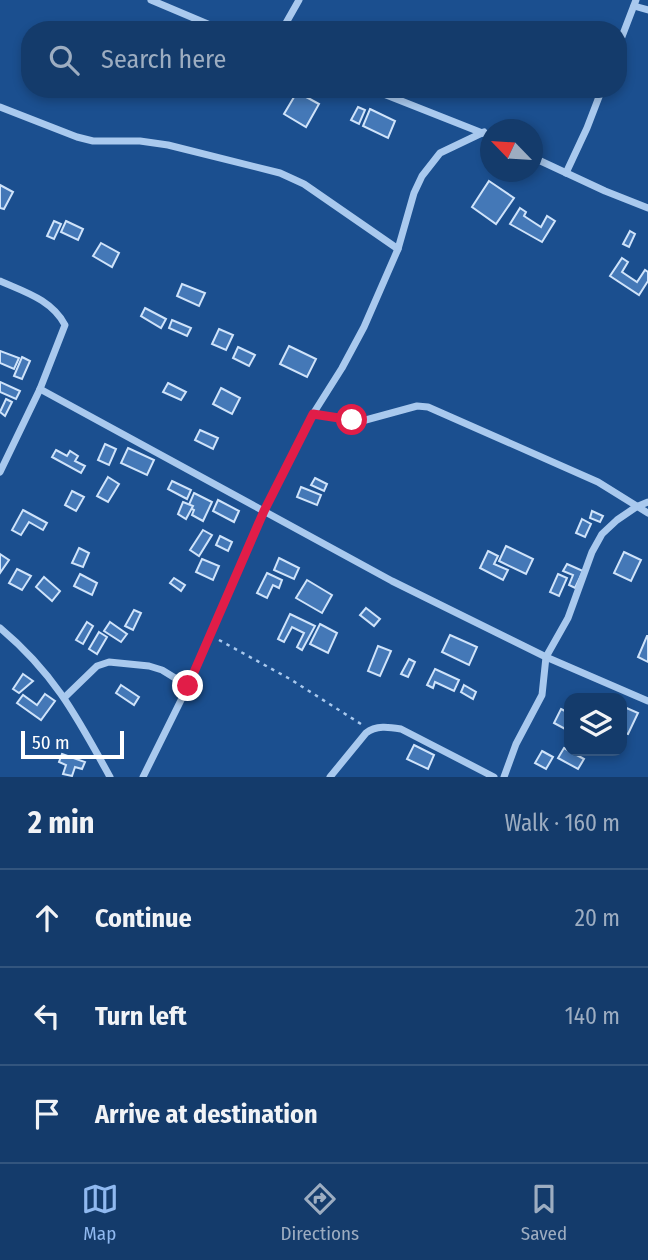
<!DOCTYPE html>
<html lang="en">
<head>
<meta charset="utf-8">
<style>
  :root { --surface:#143b6b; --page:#214673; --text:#f1f3f6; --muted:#9dadc1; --line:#33557e; --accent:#90b9f0 }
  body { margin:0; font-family:"Fira Sans Condensed",sans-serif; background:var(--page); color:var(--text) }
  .controls { position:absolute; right:21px; bottom:21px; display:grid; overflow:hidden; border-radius:14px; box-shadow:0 4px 10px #0003 }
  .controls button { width:63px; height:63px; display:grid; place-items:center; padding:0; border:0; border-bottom:2px solid var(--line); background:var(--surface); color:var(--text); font:35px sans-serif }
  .compass { position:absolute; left:480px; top:119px; width:63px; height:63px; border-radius:50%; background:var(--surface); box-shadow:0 4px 10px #0003; rotate:295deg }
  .scale { position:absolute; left:21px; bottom:18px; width:103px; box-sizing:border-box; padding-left:7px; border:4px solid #fff; border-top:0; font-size:19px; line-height:24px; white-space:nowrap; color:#fff; -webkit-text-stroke:5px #1b4f8f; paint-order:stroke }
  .stop { position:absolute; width:21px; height:21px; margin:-16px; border:5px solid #e11d48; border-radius:50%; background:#fff }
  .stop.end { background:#e11d48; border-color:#fff; box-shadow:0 2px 7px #0008 }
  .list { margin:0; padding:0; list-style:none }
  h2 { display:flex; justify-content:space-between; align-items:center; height:91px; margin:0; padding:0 28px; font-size:30px }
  h2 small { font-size:23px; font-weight:400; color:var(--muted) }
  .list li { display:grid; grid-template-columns:46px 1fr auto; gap:21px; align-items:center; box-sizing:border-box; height:98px; padding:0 28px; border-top:2px solid var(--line) }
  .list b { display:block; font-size:26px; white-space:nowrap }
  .list em { font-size:23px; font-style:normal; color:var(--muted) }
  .icon { flex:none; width:38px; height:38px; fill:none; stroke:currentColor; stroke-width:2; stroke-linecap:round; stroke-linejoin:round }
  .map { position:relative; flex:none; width:648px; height:777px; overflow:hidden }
  .search { position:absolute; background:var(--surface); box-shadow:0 4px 10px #0003; left:21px; right:21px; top:21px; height:77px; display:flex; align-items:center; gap:18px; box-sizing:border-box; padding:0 24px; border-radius:28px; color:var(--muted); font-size:26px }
  .sheet { height:385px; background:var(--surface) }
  nav { display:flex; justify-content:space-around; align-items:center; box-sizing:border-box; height:98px; border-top:2px solid var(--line); background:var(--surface); font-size:19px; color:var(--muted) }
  nav a { display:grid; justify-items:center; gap:4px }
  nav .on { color:var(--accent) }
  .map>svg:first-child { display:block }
</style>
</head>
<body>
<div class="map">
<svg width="648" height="777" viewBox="0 0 648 777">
  <rect width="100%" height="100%" fill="#1b4f8f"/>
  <!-- building -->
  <g fill="#4478b7" stroke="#cfe3fa" stroke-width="2">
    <polygon points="297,92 319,104 306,127 284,114"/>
    <polygon points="358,107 365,110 359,124 351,120"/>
    <polygon points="370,109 395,121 388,138 363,126"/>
    <polygon points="489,181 514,198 496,224 472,207"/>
    <polygon points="0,185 13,192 4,209 0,208"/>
    <polygon points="520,208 526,212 524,216 541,227 547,216 555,221 542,242 510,224"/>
    <polygon points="54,221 61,224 54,239 47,236"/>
    <polygon points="66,221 83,229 78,240 61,232"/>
    <polygon points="630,231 635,234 629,247 623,244"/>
    <polygon points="101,243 119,253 112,267 93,256"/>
    <polygon points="622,258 628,262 622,272 637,282 645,270 648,272 648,281 639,295 610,276"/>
    <polygon points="182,284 205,293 199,306 177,296"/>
    <polygon points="145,308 166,319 161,328 141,316"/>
    <polygon points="172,320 191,328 187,336 169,328"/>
    <polygon points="219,329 233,335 226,350 212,344"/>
    <polygon points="289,346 316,359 307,377 280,364"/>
    <polygon points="238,347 255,355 249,366 233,358"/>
    <polygon points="0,351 19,358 14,369 0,363"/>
    <polygon points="22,357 30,361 22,379 14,376"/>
    <polygon points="0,382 20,391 16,399 0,392"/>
    <polygon points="168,383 186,392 181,400 163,392"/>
    <polygon points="221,388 240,398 232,414 213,404"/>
    <polygon points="6,399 12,402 5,416 0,412"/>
    <polygon points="200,430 218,438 213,449 195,440"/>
    <polygon points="105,444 116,449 109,465 98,460"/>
    <polygon points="128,448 154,460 147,475 121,463"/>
    <polygon points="56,450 67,456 70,451 78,456 75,461 85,466 81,473 52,457"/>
    <polygon points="108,477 119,484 108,502 97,496"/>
    <polygon points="315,478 327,484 324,491 311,485"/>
    <polygon points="172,481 191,490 187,499 168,489"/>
    <polygon points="301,487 321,495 317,505 297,497"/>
    <polygon points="72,491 84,497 76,511 65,505"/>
    <polygon points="194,493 212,502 203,521 192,515 194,510 188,507"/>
    <polygon points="218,500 239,511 234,522 213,511"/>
    <polygon points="183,502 193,506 186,519 178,514"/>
    <polygon points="23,510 47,523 43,530 29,522 21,535 12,530"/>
    <polygon points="592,511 603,516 600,522 590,518"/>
    <polygon points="582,519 591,524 585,537 576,533"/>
    <polygon points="203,530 212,535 199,556 190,550"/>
    <polygon points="220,536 232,542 228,551 216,545"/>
    <polygon points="506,546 533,559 526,574 499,561"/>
    <polygon points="79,548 89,553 83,567 72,563"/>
    <polygon points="488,551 498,556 494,564 508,570 503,580 480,568"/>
    <polygon points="624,552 641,560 631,581 614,573"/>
    <polygon points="0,554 9,560 0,573"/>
    <polygon points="279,558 299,568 294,579 274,570"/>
    <polygon points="202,559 219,566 213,580 196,572"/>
    <polygon points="567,564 583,571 575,588 569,585 573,575 563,571"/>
    <polygon points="17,569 31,576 22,590 9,583"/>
    <polygon points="267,573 282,580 279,588 273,585 267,598 257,593"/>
    <polygon points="80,574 97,583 92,595 74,586"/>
    <polygon points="558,574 567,578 559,596 550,592"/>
    <polygon points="44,577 60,591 52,601 36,587"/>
    <polygon points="174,578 185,585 181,591 170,583"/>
    <polygon points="307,580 332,595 322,613 296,598"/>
    <polygon points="366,608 380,619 374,626 360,615"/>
    <polygon points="134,610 141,613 133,630 125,626"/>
    <polygon points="290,614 315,626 302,650 297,647 304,633 292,627 284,642 278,639"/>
    <polygon points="87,622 93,626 83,644 76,640"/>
    <polygon points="110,622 127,634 121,642 104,631"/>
    <polygon points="320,624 337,633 328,653 310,644"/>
    <polygon points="99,632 107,637 97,654 89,649"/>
    <polygon points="450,635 477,647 469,665 442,652"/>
    <polygon points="647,636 648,636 648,662 638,657"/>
    <polygon points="378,646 391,651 380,676 368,671"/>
    <polygon points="409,659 415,662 408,677 401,674"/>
    <polygon points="435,669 459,680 454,691 435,682 433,688 427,685"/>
    <polygon points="23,674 33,681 19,693 13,689"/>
    <polygon points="121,685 139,697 134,705 116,693"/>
    <polygon points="464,685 476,692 473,699 461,692"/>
    <polygon points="45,694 55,701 41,720 17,703 23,695 37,705"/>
    <polygon points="622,706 638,713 628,734 622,732"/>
    <polygon points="561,709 569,713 569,731 554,723"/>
    <polygon points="414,745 434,755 428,769 407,759"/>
    <polygon points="564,748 584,759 578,769 558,758"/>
    <polygon points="542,751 553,757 546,769 535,763"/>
    <polygon points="62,754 85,762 82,769 75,767 72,776 63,774 66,765 59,762"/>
  </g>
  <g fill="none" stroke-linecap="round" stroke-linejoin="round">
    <!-- path -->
    <polyline stroke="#a9c9ee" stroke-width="2.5" stroke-dasharray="3.5 5" stroke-linecap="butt" points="219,640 290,679 361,724"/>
    <!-- minor -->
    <g stroke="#a9c9ee" stroke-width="7">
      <polyline points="151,0 222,30"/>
      <polyline points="634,6 648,10"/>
      <polyline points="282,30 299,0"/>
      <polyline points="618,47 636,0"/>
      <polyline points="371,89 490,136"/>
      <polyline points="0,107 77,137 93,141 140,141 168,145 280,173 304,184 398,249"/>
      <polyline points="532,157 605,191 648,208"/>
      <polyline points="566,173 587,128 602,89"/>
      <path d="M0 281C25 292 52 300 65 325L40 389 0 472"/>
      <polyline points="40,389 392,581 546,657 648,701"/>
      <polyline points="313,414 362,421 417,406 428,407 598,482 648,513"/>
      <path d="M0 628C54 673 77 717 110 777"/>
      <polyline points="65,697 97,666 109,662 149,666 162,670 188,686"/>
      <polyline points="143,777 188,686 264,511 313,414 342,368 364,327 398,249 414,193 422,176 440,153 484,132"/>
      <path d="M330 777 366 733C376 725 389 727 401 729L494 777"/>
      <polyline points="504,777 516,744 542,695 546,657 568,618 592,552 602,534 617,520 636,507 648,502"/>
    </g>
  </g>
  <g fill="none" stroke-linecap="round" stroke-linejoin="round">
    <!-- route -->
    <polyline stroke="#e11d48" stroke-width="9" points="188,686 264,511 313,414 352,420"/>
  </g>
</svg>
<div class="controls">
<button><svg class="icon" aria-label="layers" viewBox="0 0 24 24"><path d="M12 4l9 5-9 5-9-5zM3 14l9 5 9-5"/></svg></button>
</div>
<svg class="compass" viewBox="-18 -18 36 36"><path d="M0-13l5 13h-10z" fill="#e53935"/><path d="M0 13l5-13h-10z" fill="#9dadc1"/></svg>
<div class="scale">50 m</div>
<div class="stop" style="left:352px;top:420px"></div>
<div class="stop end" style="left:188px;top:686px"></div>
<div class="search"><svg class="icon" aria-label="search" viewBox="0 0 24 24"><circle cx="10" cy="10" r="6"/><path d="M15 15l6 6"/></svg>Search here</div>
</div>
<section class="sheet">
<h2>2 min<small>Walk · 160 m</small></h2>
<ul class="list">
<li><svg class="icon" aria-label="ahead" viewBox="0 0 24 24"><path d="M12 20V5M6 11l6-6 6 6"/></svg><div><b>Continue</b></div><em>20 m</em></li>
<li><svg class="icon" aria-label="left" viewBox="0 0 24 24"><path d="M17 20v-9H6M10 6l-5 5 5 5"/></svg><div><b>Turn left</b></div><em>140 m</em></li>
<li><svg class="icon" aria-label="arrive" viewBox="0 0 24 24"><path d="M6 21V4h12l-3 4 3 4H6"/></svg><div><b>Arrive at destination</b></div></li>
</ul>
</section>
<nav>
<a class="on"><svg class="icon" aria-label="map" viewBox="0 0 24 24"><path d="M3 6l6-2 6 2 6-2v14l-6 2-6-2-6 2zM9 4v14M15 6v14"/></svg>Map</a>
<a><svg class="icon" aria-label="directions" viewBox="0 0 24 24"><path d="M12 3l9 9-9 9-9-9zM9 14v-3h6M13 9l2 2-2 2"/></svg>Directions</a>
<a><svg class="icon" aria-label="saved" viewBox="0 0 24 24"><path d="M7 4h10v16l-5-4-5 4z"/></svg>Saved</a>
</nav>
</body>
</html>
